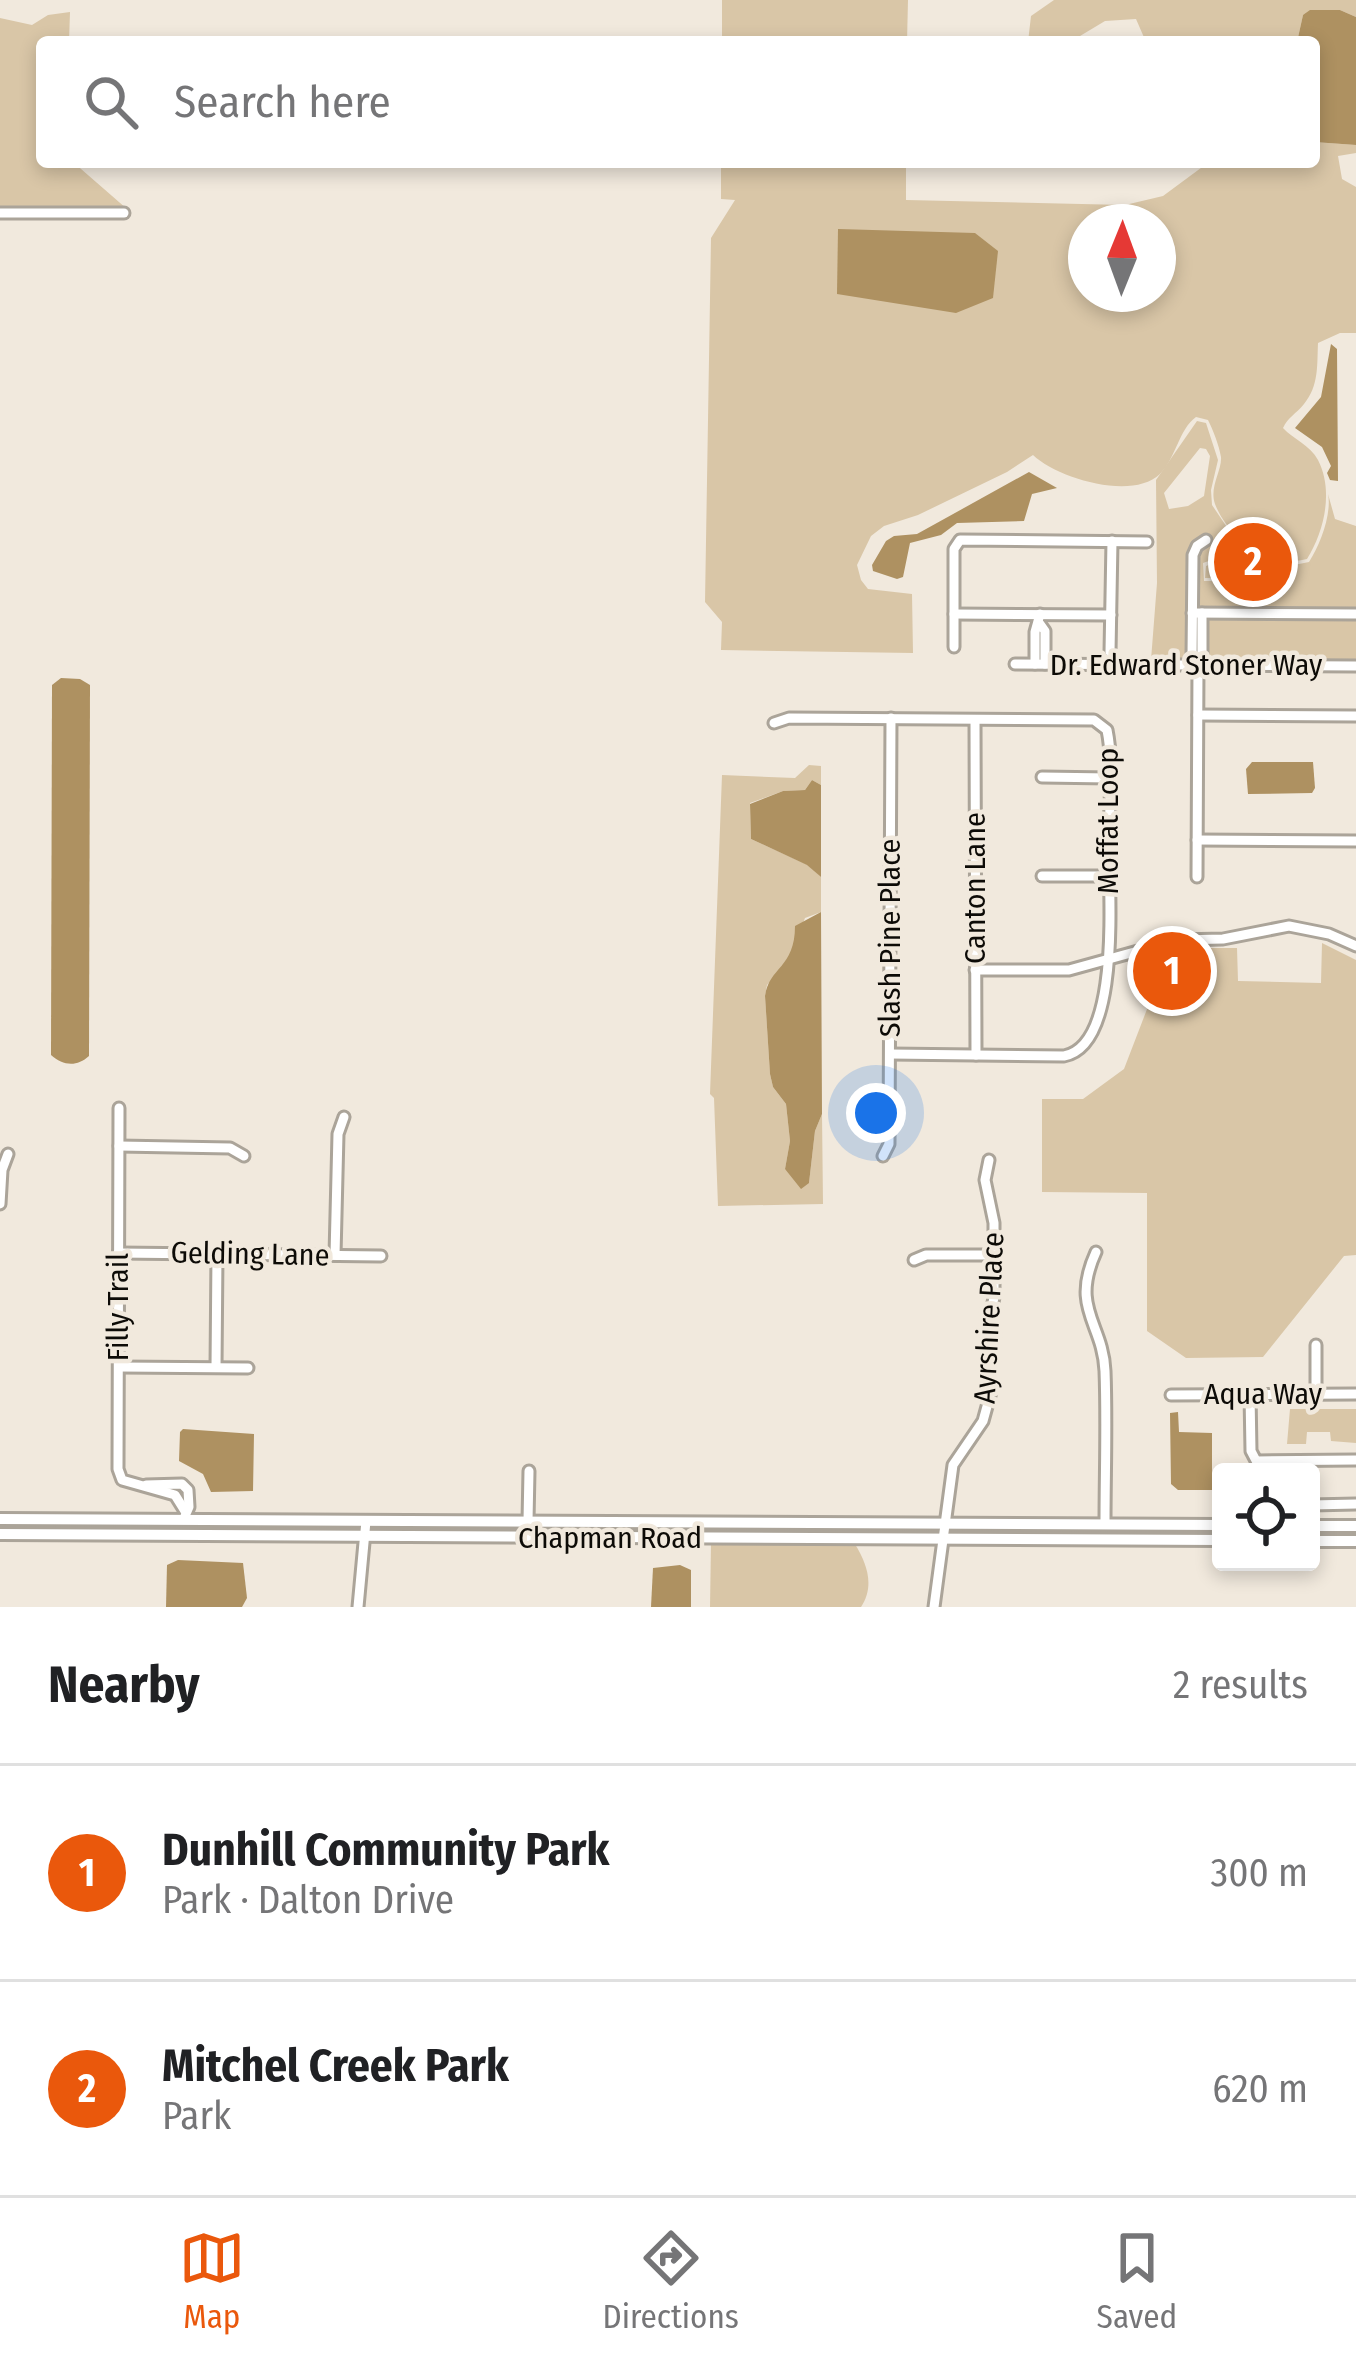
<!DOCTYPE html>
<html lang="en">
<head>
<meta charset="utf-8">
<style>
  :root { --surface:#fff; --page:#f6f6f6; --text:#202124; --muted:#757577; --line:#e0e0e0; --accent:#ea580c }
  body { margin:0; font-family:"Fira Sans Condensed",sans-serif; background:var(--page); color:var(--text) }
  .controls { position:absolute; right:36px; bottom:36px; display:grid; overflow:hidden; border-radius:12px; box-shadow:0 6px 18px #0003 }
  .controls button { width:108px; height:108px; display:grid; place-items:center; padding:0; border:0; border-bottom:3px solid var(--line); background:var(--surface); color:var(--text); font:60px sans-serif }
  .compass { position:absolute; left:1068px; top:204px; width:108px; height:108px; border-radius:50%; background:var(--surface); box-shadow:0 6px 18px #0003; rotate:1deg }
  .you { position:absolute; left:876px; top:1113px; width:42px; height:42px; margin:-30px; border:9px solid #fff; border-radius:50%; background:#1a73e8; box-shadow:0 0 0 18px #1a73e833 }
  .badge { display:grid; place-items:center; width:78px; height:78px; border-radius:50%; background:var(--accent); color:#fff; font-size:39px; font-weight:700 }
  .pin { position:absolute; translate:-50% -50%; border:6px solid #fff; box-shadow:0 3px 12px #0006 }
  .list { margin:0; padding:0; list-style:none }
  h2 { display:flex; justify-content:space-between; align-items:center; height:156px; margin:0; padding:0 48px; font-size:51px }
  h2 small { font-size:39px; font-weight:400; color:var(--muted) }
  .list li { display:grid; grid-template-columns:78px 1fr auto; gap:36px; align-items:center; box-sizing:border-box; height:216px; padding:0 48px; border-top:3px solid var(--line) }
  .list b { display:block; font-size:45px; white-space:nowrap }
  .list p { margin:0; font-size:39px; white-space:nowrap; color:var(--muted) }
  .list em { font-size:39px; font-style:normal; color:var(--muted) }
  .icon { flex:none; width:66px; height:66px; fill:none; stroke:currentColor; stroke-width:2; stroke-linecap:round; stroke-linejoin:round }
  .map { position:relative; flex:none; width:1356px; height:1607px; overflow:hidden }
  .search { position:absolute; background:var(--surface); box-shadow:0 6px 18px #0003; left:36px; right:36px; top:36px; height:132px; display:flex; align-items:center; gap:30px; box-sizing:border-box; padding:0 42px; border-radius:12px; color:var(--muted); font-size:45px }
  .sheet { height:588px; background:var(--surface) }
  nav { display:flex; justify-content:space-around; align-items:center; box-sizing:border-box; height:168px; border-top:3px solid var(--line); background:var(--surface); font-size:33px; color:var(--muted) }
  nav a { display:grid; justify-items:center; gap:6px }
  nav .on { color:var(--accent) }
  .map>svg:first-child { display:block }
</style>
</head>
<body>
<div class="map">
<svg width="1356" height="1607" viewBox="0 0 1356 1607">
  <rect width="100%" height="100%" fill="#f1e9dd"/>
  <!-- green -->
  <g fill="#d9c6a7" fill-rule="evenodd">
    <polygon points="722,0 908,0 907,42 722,42"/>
    <polygon points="1054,0 1356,0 1356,17 1340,10 1303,15 1297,42 1146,42 1136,19 1105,21 1070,42 1028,42 1031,16"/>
    <polygon points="70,12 69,42 42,42 42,162 73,162 127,209 0,209 0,18 32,25 48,15"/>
    <path d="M1314 142 1356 145V153L1338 156 1342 179 1356 187V333H1340L1318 343C1317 365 1319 386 1304 404 1296 414 1288 417 1283 428 1293 439 1310 445 1318 460 1334 491 1324 532 1307 559 1269 569 1228 538 1215 504 1209 487 1222 471 1221 457 1219 445 1213 430 1208 420L1196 417C1179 429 1176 458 1160 474 1132 501 1057 478 1033 455L1007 472 918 515 884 526 871 536 857 565 861 580 868 589 912 594 913 653 721 650 722 622 705 602 711 238 735 200 721 199V162H906V200L1125 205 1163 196 1209 162H1314ZM1086 222H1158V294H1086Z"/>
    <path d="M1197 421 1206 423 1218 460 1211 490 1212 505 1239 545 1233 543 1223 556 1203 563 1204 581 1289 582 1294 565 1309 562C1320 545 1332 514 1328 494L1335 519 1356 526V662L1203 661 1204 635H1188L1190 661 1151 660 1157 583 1156 480ZM1200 448 1206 449 1210 456 1204 496 1188 506 1169 509 1164 493Z"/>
    <polygon points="1234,547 1291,563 1287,579 1205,578 1206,566 1225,559"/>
    <polygon points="809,765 821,766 821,785 812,780 805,790 783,791 750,803 751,839 808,865 821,877 821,912 805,918 788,962 767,985 765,996 770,1074 773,1087 786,1104 790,1141 785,1169 809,1183 815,1131 822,1114 823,1204 718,1206 714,1098 710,1094 722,775 795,778"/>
    <polygon points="1322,943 1356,960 1356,1255 1344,1256 1263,1357 1186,1358 1147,1331 1147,1193 1042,1192 1042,1099 1083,1099 1124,1069 1149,1004 1167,998 1151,996 1146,958 1192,948 1237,948 1238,981 1321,983"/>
    <polygon points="1290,1409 1356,1409 1356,1443 1331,1441 1330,1432 1307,1432 1306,1444 1287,1444"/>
    <path d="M711 1543 855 1544C867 1564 875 1586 861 1607H710Z"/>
  </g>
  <!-- water -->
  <g fill="#ae9161">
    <polygon points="1310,10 1340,10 1356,17 1356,145 1314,142 1314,42 1297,42 1303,15"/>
    <polygon points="838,229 975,233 998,251 993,298 956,313 837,294"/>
    <polygon points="1331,344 1337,349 1338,481 1330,480 1327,473 1331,466 1322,447 1295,428 1321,397"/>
    <polygon points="1029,472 1057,488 1032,494 1024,521 957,523 941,535 910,543 903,577 897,579 873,571 872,565 886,541 894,536 917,534"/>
    <path d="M61 678 80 679 90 685 89 1056C77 1067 63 1066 51 1055L52 685Z"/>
    <polygon points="1252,762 1313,762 1315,788 1312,793 1248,794 1246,769"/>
    <polygon points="812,780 821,785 821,877 807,865 751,839 750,804 783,791 805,790"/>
    <path d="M821 912 822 1114 815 1131 809 1183 801 1189 785 1169 790 1141 786 1104 773 1087 770 1074 765 996C769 967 795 968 795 926Z"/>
    <polygon points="1178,1412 1179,1432 1212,1433 1212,1490 1178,1490 1171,1484 1170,1413"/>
    <polygon points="183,1429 254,1434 253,1491 211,1492 203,1474 179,1461 180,1432"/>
    <polygon points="178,1560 243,1563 247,1598 242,1607 166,1607 167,1565"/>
    <polygon points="680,1565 691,1570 691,1607 651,1607 653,1568"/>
  </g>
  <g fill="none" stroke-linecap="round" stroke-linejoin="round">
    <!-- minor casing -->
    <g stroke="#aba499" stroke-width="15">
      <g id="minor">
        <polyline points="0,213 124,213"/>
        <polyline points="1192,613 1356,614"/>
        <polyline points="954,614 1111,615"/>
        <polyline points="1040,624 1045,631 1045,664"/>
        <polyline points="954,647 954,549 960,540 1147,542"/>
        <polyline points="1110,652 1112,541"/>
        <polyline points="1015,664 1356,666"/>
        <polyline points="1035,664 1035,632 1040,614"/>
        <polyline points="1198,665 1192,656 1193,555 1197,546 1206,540"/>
        <polyline points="1198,715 1356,716"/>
        <polyline points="975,720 976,1055"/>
        <path d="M774 723 789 718 1094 720 1107 730C1114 765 1109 806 1109 841 1108 888 1123 1045 1064 1056L890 1054"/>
        <polyline points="1042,777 1109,778"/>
        <polyline points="1197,840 1356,841"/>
        <polyline points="1042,876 1108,876"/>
        <polyline points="1197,877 1198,665 1202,656 1202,613"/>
        <polyline points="975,970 1069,970 1178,940 1223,939 1289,926 1329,934 1356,946"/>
        <polyline points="119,1108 118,1469 122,1480 175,1495 185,1511"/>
        <polyline points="119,1146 230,1148 244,1156"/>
        <polyline points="883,1156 889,1144 891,718"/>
        <polyline points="0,1204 2,1170 8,1154"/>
        <path d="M1096 1252C1070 1309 1103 1323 1105 1371 1107 1422 1105 1474 1105 1524"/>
        <polyline points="118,1253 381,1256"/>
        <polyline points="335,1255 338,1134 344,1117"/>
        <polyline points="914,1260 926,1255 994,1255"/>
        <polyline points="119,1367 248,1368"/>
        <polyline points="216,1367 217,1254"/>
        <polyline points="1250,1394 1251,1451 1262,1472"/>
        <polyline points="1316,1394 1316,1345"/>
        <polyline points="1171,1395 1356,1394"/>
        <polyline points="1257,1461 1356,1460"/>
        <polyline points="146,1485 182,1484 188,1490 189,1507 185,1516"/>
        <polyline points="1311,1505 1356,1504"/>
        <polyline points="528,1521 529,1471"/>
        <polyline points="358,1607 366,1521"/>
        <polyline points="934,1607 953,1465 983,1421 991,1392 985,1348 994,1297 994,1223 985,1180 989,1160"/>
      </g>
    </g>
    <!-- tertiary casing -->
    <g stroke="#aba499" stroke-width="16">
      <g id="tertiary">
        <polyline points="0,1519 1221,1525"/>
        <polyline points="1311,1526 1356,1526"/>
        <polyline points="0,1534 1221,1540"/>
        <polyline points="1311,1541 1356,1541"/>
      </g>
    </g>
    <!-- minor -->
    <use href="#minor" stroke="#fff" stroke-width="9"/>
    <!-- tertiary -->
    <use href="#tertiary" stroke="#fff" stroke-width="10"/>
  </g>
  <g text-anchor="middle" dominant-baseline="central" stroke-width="9" stroke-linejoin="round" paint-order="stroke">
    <!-- street labels -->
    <g font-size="30" fill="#0d0b07" stroke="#f1e9dd">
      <text x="1186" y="665">Dr. Edward Stoner Way</text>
      <text transform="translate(1108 821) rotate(-90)">Moffat Loop</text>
      <text transform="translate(975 888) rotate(-90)">Canton Lane</text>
      <text transform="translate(890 938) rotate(-90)">Slash Pine Place</text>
      <text transform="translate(250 1254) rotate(1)">Gelding Lane</text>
      <text transform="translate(118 1307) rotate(-90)">Filly Trail</text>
      <text transform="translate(989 1318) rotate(-87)">Ayrshire Place</text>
      <text x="1263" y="1394">Aqua Way</text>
      <text x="610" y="1538">Chapman Road</text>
    </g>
  </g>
</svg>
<div class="controls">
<button><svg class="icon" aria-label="locate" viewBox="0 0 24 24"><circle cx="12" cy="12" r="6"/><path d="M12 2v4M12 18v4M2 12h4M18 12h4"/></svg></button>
</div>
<svg class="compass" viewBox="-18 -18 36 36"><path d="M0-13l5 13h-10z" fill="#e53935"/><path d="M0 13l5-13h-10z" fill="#757577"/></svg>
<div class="you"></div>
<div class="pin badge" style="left:1172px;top:971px">1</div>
<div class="pin badge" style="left:1253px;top:562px">2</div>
<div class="search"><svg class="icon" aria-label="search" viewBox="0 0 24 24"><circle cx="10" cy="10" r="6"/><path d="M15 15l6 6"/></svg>Search here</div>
</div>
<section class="sheet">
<h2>Nearby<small>2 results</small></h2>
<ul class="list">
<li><span class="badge">1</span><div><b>Dunhill Community Park</b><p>Park · Dalton Drive</p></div><em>300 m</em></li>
<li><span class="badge">2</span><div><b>Mitchel Creek Park</b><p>Park</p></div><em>620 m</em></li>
</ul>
</section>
<nav>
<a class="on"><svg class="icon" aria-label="map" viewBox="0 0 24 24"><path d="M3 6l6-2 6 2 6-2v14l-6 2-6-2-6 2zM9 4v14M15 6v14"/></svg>Map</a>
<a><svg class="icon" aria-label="directions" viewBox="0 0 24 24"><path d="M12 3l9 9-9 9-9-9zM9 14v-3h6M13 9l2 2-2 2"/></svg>Directions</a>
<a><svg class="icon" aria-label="saved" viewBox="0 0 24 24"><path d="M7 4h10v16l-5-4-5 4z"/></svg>Saved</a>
</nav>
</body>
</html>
